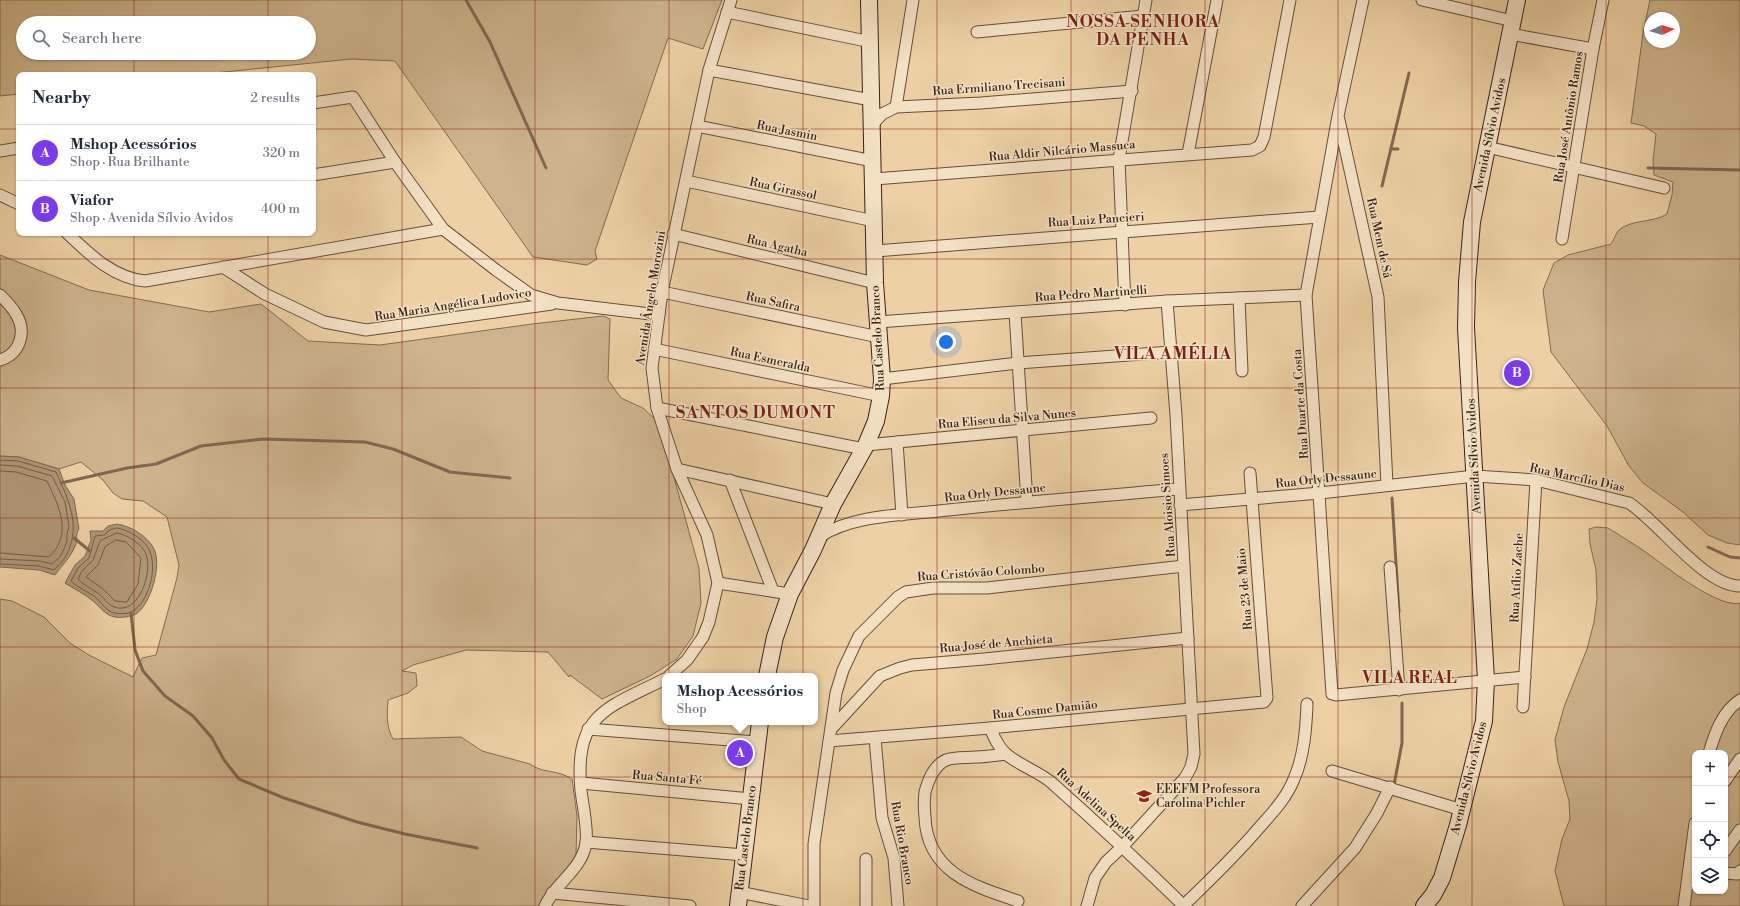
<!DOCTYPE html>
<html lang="en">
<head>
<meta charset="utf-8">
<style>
  :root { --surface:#fff; --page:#f2f2f3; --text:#1f2937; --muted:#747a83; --line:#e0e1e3; --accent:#7c3aed }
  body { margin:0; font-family:"Libre Bodoni",serif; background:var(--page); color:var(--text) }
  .controls { position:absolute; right:12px; bottom:12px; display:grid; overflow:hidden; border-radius:8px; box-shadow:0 1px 3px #0004 }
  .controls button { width:36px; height:36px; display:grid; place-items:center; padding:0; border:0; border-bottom:1px solid var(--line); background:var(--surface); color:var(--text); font:20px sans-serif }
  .compass { position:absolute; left:1644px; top:12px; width:36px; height:36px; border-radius:50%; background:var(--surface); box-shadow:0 1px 3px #0004; rotate:86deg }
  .you { position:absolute; left:946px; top:342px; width:14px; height:14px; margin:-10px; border:3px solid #fff; border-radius:50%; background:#1a73e8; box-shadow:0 0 0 6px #1a73e833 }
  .badge { display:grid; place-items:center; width:26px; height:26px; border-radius:50%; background:var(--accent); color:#fff; font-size:13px; font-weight:700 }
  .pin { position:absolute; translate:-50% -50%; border:2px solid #fff; box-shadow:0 1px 4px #0006 }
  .popup { position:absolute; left:662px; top:673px; width:156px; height:52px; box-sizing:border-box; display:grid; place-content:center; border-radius:8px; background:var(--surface); filter:drop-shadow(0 1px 3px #0005); font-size:13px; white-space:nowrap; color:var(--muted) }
  .popup b { font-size:15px; color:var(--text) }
  .popup::after { content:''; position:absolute; left:50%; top:100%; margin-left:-8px; border:8px solid transparent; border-top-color:var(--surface) }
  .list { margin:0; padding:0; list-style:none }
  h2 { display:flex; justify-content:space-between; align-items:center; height:52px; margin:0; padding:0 16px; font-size:17px }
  h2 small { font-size:13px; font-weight:400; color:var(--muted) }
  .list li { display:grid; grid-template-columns:26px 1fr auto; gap:12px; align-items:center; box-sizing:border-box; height:56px; padding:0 16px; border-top:1px solid var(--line) }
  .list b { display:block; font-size:15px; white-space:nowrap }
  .list p { margin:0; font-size:13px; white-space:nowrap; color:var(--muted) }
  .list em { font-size:13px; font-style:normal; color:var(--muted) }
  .icon { flex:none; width:22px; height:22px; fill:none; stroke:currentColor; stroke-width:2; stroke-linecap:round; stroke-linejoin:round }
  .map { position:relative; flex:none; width:1740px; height:906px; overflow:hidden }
  .search { position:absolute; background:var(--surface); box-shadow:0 1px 3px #0004; left:16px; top:16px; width:300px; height:44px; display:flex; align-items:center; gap:10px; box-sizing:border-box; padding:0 14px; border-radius:22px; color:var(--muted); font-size:15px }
  .panel { position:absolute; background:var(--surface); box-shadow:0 1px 3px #0004; left:16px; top:72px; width:300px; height:164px; border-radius:8px }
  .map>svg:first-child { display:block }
</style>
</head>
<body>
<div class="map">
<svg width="1740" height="906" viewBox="0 0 1740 906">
  <rect width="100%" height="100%" fill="#edd1a4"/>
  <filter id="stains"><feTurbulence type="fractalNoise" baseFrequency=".005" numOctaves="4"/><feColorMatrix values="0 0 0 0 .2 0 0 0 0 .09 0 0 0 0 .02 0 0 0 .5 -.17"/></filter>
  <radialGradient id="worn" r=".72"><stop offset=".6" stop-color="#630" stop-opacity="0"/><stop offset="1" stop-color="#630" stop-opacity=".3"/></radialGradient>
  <!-- green -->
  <g fill="#ceb48c" stroke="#826c52" fill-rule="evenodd">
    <path d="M0 0H722L703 49 668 38 595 251 597 259 587 265 533 257 395 61 351 59 195 75H19V94L0 96ZM23 23H309V53H23Z"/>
    <path d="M1650 0H1740V545L1727 543 1708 535 1683 512 1643 483 1629 466 1607 426 1551 352 1543 290 1554 263 1568 255 1611 244C1614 240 1616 233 1619 230 1632 219 1653 223 1667 214L1672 195 1673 182 1654 175 1653 161 1656 134 1644 126 1631 123 1643 33ZM1650 18H1674V42H1650Z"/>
    <path d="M0 255 89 290 209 312 261 304 308 341 380 345 532 324 603 316 610 319 608 380 621 398 643 408 659 423 699 568 701 603 693 636 677 659 650 676 602 699 570 675 569 677 548 652 466 650 413 665 402 671 416 673 417 686 408 693 388 700C387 713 386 727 393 739L461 737 482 751 530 764C543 774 557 769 572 779L577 816 576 855 550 906H0V599L12 601 44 617 70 643 89 655 133 677 142 658 156 655 177 578 179 565 167 517 143 501 122 499 113 493 103 480 81 462 59 469 19 457 0 456Z"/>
    <path d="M1596 527 1608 528C1621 536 1634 544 1647 553 1665 566 1719 609 1740 603V906H1564L1555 871 1562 839 1570 819 1569 801 1558 762 1555 740 1564 707 1587 649 1594 622 1597 599 1596 570 1590 544 1589 529ZM1695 753H1725V891H1695Z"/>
  </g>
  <!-- water -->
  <g fill="#af9675" stroke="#7f6850">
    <path d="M0 456 19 457 59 469 65 485 74 499 79 529C75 535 78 538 76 544 71 557 63 564 55 575L39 570 0 567Z"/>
    <path d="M117 524C130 526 148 536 154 549 162 565 151 604 136 614 131 617 120 618 115 617 106 616 100 607 93 601 85 594 74 589 65 583L75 565 85 556 91 540 90 531H103L108 526Z"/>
  </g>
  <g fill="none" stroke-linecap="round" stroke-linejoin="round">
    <!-- shore -->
    <g stroke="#735d47" stroke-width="1">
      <path d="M0 460 18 461 56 472C69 501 83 529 64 559 62 563 57 566 54 570L39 566 0 564"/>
      <polyline points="0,465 17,466 52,476 65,502 69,527 67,533 67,541 64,549 60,557 52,564 40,561 0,559"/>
      <path d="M0 471 16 472 47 481C59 506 73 535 49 557L0 553"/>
      <path d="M117 528C129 530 146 540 150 552 157 569 149 601 133 611 129 614 120 614 115 613 106 612 101 601 94 596 86 591 77 587 71 581L78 568 89 558 95 536 104 535 110 530Z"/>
      <path d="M117 533C128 535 142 544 146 554 153 572 139 616 114 607 108 605 103 597 98 593 91 588 83 585 78 579L82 571 93 560 100 541Z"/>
      <polygon points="116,540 126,542 141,558 138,584 127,602 115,601 103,589 86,577 98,565 105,547"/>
    </g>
    <!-- stream -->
    <g stroke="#7f6850" stroke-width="3">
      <polyline points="466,0 490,42 546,168"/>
      <polyline points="1391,149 1398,149"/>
      <polyline points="1648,168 1740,170"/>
      <polyline points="1382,186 1409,73"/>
      <polyline points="61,483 127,468 156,464 201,446 263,439 365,442 393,449 450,472 510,478"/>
      <polyline points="1392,498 1399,612"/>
      <polyline points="74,538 90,551"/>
      <polyline points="1708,547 1730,557 1740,558"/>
      <polyline points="131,613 135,650 143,671 165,696 193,716 212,738 224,760 239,779 284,798 357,822 405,834 477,848"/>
      <polyline points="1394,785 1402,743 1402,703"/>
    </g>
    <!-- street casing -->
    <g stroke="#644f3c" stroke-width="13">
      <g id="street">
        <polyline points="1363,0 1338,116 1306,295 1332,694 1336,695 1525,677"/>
        <polyline points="1422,0 1513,21"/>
        <polyline points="727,12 871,42"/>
        <polyline points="977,32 1143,16"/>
        <polyline points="1510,34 1593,49"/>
        <polyline points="709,70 871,100"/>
        <polyline points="313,103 353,97 395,162 443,229 496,270 531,295 541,298 558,303 659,315"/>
        <polyline points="896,107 913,0"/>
        <polyline points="1339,120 1378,297 1387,485"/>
        <polyline points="873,124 882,114 896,107 981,103 1132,91"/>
        <polyline points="697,126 873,161"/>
        <polyline points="1487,147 1664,188"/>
        <polyline points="0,151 19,148"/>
        <polyline points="1188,154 1217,0"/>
        <polyline points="313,175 395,162"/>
        <polyline points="874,179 1252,150 1260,146 1264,137 1290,0"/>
        <polyline points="686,181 874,221"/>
        <polyline points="0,195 19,204"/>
        <path d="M67 233C89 254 113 278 145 281L443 229"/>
        <polyline points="673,234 875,283"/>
        <polyline points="1562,239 1593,49 1603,0"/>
        <polyline points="875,251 1319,217"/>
        <polyline points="223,267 265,294 324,322 366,330 552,304"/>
        <polyline points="662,292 879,337"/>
        <path d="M0 295C6 301 12 307 16 314 27 332 20 354 0 360"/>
        <polyline points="1239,298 1242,371"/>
        <polyline points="1125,305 1119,159 1146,0"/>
        <polyline points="1015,313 1027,502"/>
        <polyline points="878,322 1167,301 1306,295"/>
        <polyline points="654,349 881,396"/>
        <polyline points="882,379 1018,363 1171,352"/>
        <polyline points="657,408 864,449"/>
        <polyline points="897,442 902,515"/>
        <polyline points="866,445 1151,418"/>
        <polyline points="677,469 833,504"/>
        <polyline points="730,480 773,591"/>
        <path d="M1180 505 1320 493 1475 476 1536 480 1629 503C1659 522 1704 586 1740 586"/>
        <path d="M819 537C854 514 907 515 948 510 1025 502 1102 496 1179 489"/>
        <polyline points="1390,567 1399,690"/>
        <polyline points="718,583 790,594"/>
        <polyline points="669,676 687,660 703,637 709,622 718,583 707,535 677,469 657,408 652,368 662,292 709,70 731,0"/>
        <polyline points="1523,707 1536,480"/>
        <polyline points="832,728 880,676 900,668 912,665 984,659 1188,638"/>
        <path d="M990 728C994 737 998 747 1006 754 1020 766 1038 771 1052 783 1097 823 1141 864 1184 906"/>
        <polyline points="588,729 756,742"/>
        <polyline points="875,738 882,818 894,858 898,906"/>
        <polyline points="829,741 990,728 1264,702 1267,698 1250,473"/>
        <path d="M1709 753C1715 733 1722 712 1740 700"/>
        <path d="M1006 754C996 755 986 757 976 757 966 758 955 757 946 760 933 766 928 781 925 792 924 801 924 808 925 817 927 872 973 886 1018 901"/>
        <polyline points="1332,771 1462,810"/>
        <polyline points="1725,781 1740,759"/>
        <polyline points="581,783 751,799"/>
        <polyline points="586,842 744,855"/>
        <polyline points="1725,851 1740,830"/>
        <polyline points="866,859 866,906"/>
        <polyline points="1725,873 1737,874 1740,871"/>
        <polyline points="739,892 809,906"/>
        <polyline points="552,893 690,906"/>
        <path d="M545 906C555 883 582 870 586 843 588 828 583 806 581 791 574 714 605 709 665 679"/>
        <polyline points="814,906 814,844 836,693 843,670 859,636 898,597 906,592 933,588 987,588 1184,566"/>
        <polyline points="1087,906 1095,878 1106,862 1123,846 1185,778 1191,767 1194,754 1176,415 1167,301"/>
        <path d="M1183 906C1209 881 1235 856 1258 829 1272 813 1286 799 1294 779 1304 756 1306 730 1307 704"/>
        <polyline points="1302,906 1355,848 1377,813 1390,787"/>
        <polyline points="1684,906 1695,823"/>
      </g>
    </g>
    <!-- secondary casing -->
    <g stroke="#372419" stroke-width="18">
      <g id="secondary">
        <polyline points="767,676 775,637 790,594 813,550 833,504 866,445 876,421 881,396 882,379 875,283 869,0"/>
        <polyline points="738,906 760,722"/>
        <polyline points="1424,906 1433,895 1442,878 1458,825 1484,721 1486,680 1466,328 1467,282 1472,222 1517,0"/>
      </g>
    </g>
    <!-- street -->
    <use href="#street" stroke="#f3e1c4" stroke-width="11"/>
    <!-- secondary -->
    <use href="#secondary" stroke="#f3e1c4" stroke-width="16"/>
  </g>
  <!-- grid -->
  <path fill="none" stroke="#8f2418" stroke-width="1" stroke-opacity="0.55" d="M134 0V23M268 0V23M402 0V906M535 0V906M669 0V906M803 0V906M937 0V906M1071 0V906M1205 0V906M1338 0V906M1472 0V906M1606 0V906M134 53V75M268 53V75M0 129H19M313 129H1740M134 233V906M268 233V906M0 259H1740M0 388H1740M0 518H1740M0 647H1740M0 777H1695M1725 777H1740"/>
  <!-- icons -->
  <defs>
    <g id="school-bare" transform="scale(1.2)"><path d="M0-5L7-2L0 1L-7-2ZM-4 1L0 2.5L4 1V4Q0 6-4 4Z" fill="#8f2418" stroke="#f3e1c4" stroke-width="2.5" paint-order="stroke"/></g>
  </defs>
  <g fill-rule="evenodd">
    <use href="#school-bare" x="1144" y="796"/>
  </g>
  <g text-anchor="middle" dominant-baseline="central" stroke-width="3" stroke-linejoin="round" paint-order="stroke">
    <!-- street labels -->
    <g font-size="12" fill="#372419" stroke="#f3e1c4">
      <text transform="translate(999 87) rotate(-4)">Rua Ermiliano Trecisani</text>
      <text transform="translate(1569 117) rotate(-81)">Rua José Antônio Ramos</text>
      <text transform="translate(787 131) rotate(11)">Rua Jasmin</text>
      <text transform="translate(1490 135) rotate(-78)">Avenida Sílvio Avidos</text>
      <text transform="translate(1062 151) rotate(-5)">Rua Aldir Nilcário Massuca</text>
      <text transform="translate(783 189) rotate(12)">Rua Girassol</text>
      <text transform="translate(1096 220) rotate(-4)">Rua Luiz Pancieri</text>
      <text transform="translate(1379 238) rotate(78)">Rua Mem de Sá</text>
      <text transform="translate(777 246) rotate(13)">Rua Agatha</text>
      <text transform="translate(1091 294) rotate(-4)">Rua Pedro Martinelli</text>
      <text transform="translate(651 298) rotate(-81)">Avenida Ângelo Morozini</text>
      <text transform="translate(773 302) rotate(12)">Rua Safira</text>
      <text transform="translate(453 305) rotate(-9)">Rua Maria Angélica Ludovico</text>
      <text transform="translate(878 338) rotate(-93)">Rua Castelo Branco</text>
      <text transform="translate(770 360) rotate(12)">Rua Esmeralda</text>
      <text transform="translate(1301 404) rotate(-94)">Rua Duarte da Costa</text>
      <text transform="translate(1007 419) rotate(-5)">Rua Eliseu da Silva Nunes</text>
      <text transform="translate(1474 456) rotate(-93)">Avenida Sílvio Avidos</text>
      <text transform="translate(1577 478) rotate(12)">Rua Marcílio Dias</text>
      <text transform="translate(1326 479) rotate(-6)">Rua Orly Dessaune</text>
      <text transform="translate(995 493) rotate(-6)">Rua Orly Dessaune</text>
      <text transform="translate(1168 505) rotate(-94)">Rua Aloisio Simoes</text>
      <text transform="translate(981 573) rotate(-4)">Rua Cristóvão Colombo</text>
      <text transform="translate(1517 578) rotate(-87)">Rua Atílio Zache</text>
      <text transform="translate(1245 589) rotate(-95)">Rua 23 de Maio</text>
      <text transform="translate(996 644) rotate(-5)">Rua José de Anchieta</text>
      <text transform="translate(1045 710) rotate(-6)">Rua Cosme Damião</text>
      <text transform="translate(667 778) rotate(5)">Rua Santa Fé</text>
      <text transform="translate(1469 778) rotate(-76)">Avenida Sílvio Avidos</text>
      <text transform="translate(1096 805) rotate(42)">Rua Adelina Spelta</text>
      <text transform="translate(746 838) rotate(-83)">Rua Castelo Branco</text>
      <text transform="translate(902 843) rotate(80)">Rua Rio Branco</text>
    </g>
    <!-- poi labels -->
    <g font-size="12" fill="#372419" stroke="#f3e1c4" text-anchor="start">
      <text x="1156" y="789">EEEFM Professora<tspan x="1156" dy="14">Carolina Pichler</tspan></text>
    </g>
    <!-- district labels -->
    <g font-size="16" font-weight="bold" letter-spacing="1" fill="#7a1f14" stroke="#f3e1c4">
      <text x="1143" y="22">NOSSA SENHORA<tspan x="1143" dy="18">DA PENHA</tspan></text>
      <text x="1173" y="354">VILA AMÉLIA</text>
      <text x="756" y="413">SANTOS DUMONT</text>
      <text x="1410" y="678">VILA REAL</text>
    </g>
  </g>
  <rect width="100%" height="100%" filter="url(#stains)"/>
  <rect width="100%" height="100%" fill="url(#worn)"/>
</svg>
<div class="controls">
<button>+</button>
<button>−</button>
<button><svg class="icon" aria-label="locate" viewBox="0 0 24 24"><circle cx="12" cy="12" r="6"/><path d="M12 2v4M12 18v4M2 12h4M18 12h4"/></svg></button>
<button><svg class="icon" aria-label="layers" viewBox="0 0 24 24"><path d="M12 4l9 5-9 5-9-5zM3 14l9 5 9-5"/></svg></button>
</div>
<svg class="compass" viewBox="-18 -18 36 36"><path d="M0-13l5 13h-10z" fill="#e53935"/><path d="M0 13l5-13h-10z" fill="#747a83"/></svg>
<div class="you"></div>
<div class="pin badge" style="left:740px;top:753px">A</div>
<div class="popup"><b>Mshop Acessórios</b>Shop</div>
<div class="pin badge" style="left:1517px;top:373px">B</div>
<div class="search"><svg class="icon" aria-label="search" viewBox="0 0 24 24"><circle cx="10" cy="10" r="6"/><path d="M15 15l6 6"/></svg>Search here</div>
<section class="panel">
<h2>Nearby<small>2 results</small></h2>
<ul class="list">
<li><span class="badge">A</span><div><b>Mshop Acessórios</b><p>Shop · Rua Brilhante</p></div><em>320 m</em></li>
<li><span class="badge">B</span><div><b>Viafor</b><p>Shop · Avenida Sílvio Avidos</p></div><em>400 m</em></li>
</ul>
</section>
</div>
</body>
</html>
